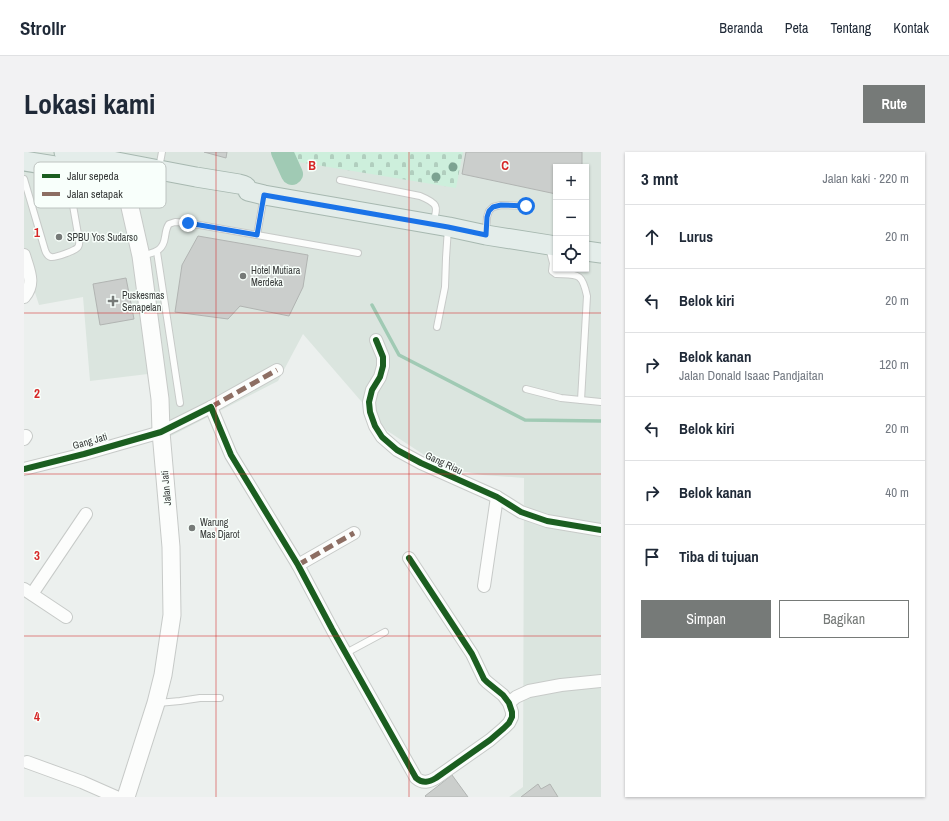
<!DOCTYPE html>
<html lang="id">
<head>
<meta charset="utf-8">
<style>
  :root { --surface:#fff; --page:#f2f2f3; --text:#1f2937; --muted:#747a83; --line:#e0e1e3; --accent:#767a78 }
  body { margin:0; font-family:"Archivo Narrow",sans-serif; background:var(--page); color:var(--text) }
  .controls { position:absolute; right:12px; top:12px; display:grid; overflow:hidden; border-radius:0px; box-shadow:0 1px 3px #0004 }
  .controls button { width:36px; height:36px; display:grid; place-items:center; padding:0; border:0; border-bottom:1px solid var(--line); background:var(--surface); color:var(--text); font:20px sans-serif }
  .stop { position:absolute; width:12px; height:12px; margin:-9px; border:3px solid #1a73e8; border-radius:50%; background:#fff }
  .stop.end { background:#1a73e8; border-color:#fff; box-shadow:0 1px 4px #0008 }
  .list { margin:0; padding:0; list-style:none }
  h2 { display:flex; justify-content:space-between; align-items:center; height:52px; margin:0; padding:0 16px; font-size:17px }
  h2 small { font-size:13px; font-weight:400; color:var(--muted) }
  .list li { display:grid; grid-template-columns:26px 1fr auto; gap:12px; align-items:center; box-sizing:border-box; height:64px; padding:0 16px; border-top:1px solid var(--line) }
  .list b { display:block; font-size:15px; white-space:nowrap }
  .list p { margin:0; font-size:13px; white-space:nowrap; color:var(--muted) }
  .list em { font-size:13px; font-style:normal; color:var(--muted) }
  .actions { display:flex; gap:8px; padding:12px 16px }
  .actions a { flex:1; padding:9px 0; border:1px solid var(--accent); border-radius:0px; text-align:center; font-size:14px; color:var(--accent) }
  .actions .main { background:var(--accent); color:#fff }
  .icon { flex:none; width:22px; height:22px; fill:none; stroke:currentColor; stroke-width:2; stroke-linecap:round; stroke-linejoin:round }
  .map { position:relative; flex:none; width:577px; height:645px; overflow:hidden; border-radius:0px }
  header { display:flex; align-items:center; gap:24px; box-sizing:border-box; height:56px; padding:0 20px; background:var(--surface); border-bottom:1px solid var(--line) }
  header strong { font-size:19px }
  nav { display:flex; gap:22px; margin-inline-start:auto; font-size:14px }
  .intro { display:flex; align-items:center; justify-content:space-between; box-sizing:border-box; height:96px; padding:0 24px }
  h1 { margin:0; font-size:28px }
  .button { padding:10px 18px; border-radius:0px; background:var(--accent); color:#fff; font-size:14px; font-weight:700 }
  main { display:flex; gap:24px; padding:0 24px }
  aside { flex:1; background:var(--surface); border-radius:0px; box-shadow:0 1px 3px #0004 }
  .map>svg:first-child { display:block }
</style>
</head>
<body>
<header>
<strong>Strollr</strong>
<nav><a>Beranda</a><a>Peta</a><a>Tentang</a><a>Kontak</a></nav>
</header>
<div class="intro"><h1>Lokasi kami</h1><a class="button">Rute</a></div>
<main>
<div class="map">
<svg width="577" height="645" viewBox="0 0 577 645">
  <defs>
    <pattern id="cemetery-stones" width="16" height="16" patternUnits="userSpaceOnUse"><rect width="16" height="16" fill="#cdefdc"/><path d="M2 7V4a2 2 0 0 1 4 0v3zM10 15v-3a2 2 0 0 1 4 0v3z" fill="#b1cebe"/></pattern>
  </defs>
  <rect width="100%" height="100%" fill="#ecf0ee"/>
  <!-- built -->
  <path fill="#dbe5df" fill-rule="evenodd" d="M0 0H251L254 4 274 10 439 0H577V645H485L499 635 500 326 459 323 420 316 362 278 279 182 254 229 141 287 132 221 66 229 59 145 15 153 0 106ZM532 15H562V117H532Z"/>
  <!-- cemetery -->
  <polygon fill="url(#cemetery-stones)" points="267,0 439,0 432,36 274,10"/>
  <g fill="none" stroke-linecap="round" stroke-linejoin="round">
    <!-- stream -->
    <polyline stroke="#a0cab4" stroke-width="3.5" points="348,153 375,203 501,268 577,269"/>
    <!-- river -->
    <polyline stroke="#a0cab4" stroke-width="22" points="258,0 268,22"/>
  </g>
  <!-- building -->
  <g fill="#cbcecc" stroke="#b1b4b2">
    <polygon points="180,0 203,0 202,6"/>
    <polygon points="442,0 558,0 558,15 532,15 532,42 438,22"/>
    <polygon points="174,84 284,103 279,135 265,164 216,154 204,167 151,160 158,113"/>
    <polygon points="102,126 110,167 76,173 69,132"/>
    <polygon points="428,623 444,645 402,645 401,644"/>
    <polygon points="514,632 517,637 526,632 534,645 497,645"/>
  </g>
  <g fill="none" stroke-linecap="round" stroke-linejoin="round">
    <!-- service casing -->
    <g stroke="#c7cac8" stroke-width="8">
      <g id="service">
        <polyline points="135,16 138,0"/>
        <path d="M0 27 21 98C22 101 23 104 27 105 31 106 53 98 54 95 56 92 55 91 55 88L43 19"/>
        <path d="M316 28 396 44C413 51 415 54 409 70"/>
        <polyline points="462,81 463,65 465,59 469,55 477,53 502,54"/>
        <polyline points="233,83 334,101"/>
        <path d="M525 96 529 111 528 119 532 122C554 123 558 120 563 144L557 248"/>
        <polyline points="133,100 156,251"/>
        <path d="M118 104C130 100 139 100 141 85 142 80 142 76 145 72L151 70 164 71 233 83 240 44"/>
        <polyline points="413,175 421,135 422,106 424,76"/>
        <polyline points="502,237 537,246 577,250"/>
        <polyline points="322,501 361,480"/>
        <polyline points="134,551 156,549 176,546 196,546"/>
      </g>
    </g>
    <!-- minor casing -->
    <g stroke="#c7cac8" stroke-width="14">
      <g id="minor">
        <path d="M0 103C4 118 12 131 0 145"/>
        <polyline points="352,188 359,205 359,214 356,225 348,238 345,250 346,260 351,274 358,285 373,298 397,311 473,345 497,360 523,369 577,378"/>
        <polyline points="187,255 253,218"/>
        <polyline points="0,287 2,284"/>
        <path d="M0 317 60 302 137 280 187 255 207 303 274 413 308 477 392 626C399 632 405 630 412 626L466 588 480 576 485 571 488 565V560L485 551 479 543 463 530 460 527 448 502 385 406"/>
        <polyline points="274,413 330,381"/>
        <polyline points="460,434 473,345"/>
        <polyline points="0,437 42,465"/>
        <polyline points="8,442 62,362"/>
        <polyline points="485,551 492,545 505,539 537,533 577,529"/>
        <polyline points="3,610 58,630 92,645"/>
      </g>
    </g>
    <!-- secondary casing -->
    <g stroke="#c7cac8" stroke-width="19">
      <polyline id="secondary" points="99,24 117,104 136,247 137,280 147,395 148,463 139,523 132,551 102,645"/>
    </g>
    <!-- primary casing -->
    <g stroke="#a7b8b0" stroke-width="21">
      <g id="primary">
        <path d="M40 0 172 25 215 32C220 33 223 34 224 39L240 43 425 75 462 83 532 94"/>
        <polyline points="0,9 126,29"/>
        <polyline points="562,99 577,101"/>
      </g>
    </g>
    <!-- service -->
    <use href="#service" stroke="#fcfdfc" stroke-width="6"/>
    <!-- minor -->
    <use href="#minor" stroke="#fcfdfc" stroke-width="12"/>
    <!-- secondary -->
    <use href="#secondary" stroke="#fcfdfc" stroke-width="17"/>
    <!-- primary -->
    <use href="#primary" stroke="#e4edea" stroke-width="19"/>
    <!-- quiet -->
    <g stroke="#8d6e63" stroke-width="5" stroke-dasharray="10 5" stroke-linecap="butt">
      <polyline points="187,255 253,218"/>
      <polyline points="274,413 330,381"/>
    </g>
    <!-- cycleway casing -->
    <g stroke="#f8fffb" stroke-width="8">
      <g id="cycleway">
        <polyline points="352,188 359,205 359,214 356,225 348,238 345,250 346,260 351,274 358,285 373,298 397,311 473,345 497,360 523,369 577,378"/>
        <path d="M0 317 60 302 137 280 187 255 207 303 274 413 308 477 392 626C399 632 405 630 412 626L466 588 480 576 485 571 488 565V560L485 551 479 543 463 530 460 527 448 502 385 406"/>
      </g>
    </g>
    <!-- cycleway -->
    <use href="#cycleway" stroke="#1b5e20" stroke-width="6"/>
  </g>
  <!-- trees -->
  <g fill="#7ca291">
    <circle cx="429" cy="15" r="4.5"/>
    <circle cx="412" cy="25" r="4.5"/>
  </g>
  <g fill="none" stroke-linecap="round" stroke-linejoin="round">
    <!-- route -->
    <polyline stroke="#1a73e8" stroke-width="5" points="164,71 233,83 240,43 424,75 462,83 463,65 465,59 469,55 477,53 502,54"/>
  </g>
  <!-- grid -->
  <path fill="none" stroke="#d62828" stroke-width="1" stroke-opacity="0.55" d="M192 0V645M385 0V645M0 161H577M0 322H577M0 484H577"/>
  <!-- markers -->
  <g fill="#767a78" stroke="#f8fffb" stroke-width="1.5">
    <circle cx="35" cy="85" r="4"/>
    <circle cx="219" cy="124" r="4"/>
    <path d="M87 143h4v4h4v4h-4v4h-4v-4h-4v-4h4z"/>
    <circle cx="168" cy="376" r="4"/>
  </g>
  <g text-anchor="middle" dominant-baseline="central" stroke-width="3" stroke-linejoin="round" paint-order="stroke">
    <!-- poi labels -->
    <g font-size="10" fill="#373a39" stroke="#f8fffb" text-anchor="start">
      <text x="43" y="85">SPBU Yos Sudarso</text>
      <text x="227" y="118">Hotel Mutiara<tspan x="227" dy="12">Merdeka</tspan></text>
      <text x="98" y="143">Puskesmas<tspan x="98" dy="12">Senapelan</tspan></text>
      <text x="176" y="370">Warung<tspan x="176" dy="12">Mas Djarot</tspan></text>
    </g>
    <!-- street labels -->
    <g font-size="10" fill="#373a39" stroke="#f8fffb">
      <text transform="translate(66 289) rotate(-16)">Gang Jati</text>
      <text transform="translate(420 311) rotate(25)">Gang Riau</text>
      <text transform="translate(142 336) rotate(-95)">Jalan Jati</text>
    </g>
  </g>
  <!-- legend -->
  <rect x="10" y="10" width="132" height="46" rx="6" fill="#f8fffb" stroke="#bec4c1" stroke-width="1"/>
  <rect x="18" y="22" width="18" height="4" fill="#1b5e20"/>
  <rect x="18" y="40" width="18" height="4" fill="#8d6e63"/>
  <g font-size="11" fill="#373a39">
    <text x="43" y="28">Jalur sepeda</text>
    <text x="43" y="46">Jalan setapak</text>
  </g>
  <g font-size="13" text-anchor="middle" font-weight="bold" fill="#d62828" stroke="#f8fffb" stroke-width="3" stroke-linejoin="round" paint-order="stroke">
    <text x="288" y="18">B</text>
    <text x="481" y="18">C</text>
    <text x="13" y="85">1</text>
    <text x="13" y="246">2</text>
    <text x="13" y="408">3</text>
    <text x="13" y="569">4</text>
  </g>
</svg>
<div class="controls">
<button>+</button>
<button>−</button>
<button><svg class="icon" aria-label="locate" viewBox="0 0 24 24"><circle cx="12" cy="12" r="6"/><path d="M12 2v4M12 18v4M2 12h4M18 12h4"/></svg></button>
</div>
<div class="stop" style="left:502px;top:54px"></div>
<div class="stop end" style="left:164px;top:71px"></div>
</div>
<aside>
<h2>3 mnt<small>Jalan kaki · 220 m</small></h2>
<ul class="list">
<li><svg class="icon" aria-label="ahead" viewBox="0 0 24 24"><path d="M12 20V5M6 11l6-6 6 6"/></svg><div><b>Lurus</b></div><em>20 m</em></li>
<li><svg class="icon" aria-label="left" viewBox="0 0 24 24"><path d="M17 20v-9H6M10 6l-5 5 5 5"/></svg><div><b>Belok kiri</b></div><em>20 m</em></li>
<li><svg class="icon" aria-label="right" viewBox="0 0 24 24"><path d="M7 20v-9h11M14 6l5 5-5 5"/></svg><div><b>Belok kanan</b><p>Jalan Donald Isaac Pandjaitan</p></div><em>120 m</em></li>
<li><svg class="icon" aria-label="left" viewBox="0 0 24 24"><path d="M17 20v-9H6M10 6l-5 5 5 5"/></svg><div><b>Belok kiri</b></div><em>20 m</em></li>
<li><svg class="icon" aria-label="right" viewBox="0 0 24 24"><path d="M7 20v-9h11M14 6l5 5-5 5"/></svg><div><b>Belok kanan</b></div><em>40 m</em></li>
<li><svg class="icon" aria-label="arrive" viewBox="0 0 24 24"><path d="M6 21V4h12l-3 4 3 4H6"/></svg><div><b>Tiba di tujuan</b></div></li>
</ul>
<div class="actions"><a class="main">Simpan</a><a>Bagikan</a></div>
</aside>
</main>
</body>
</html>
